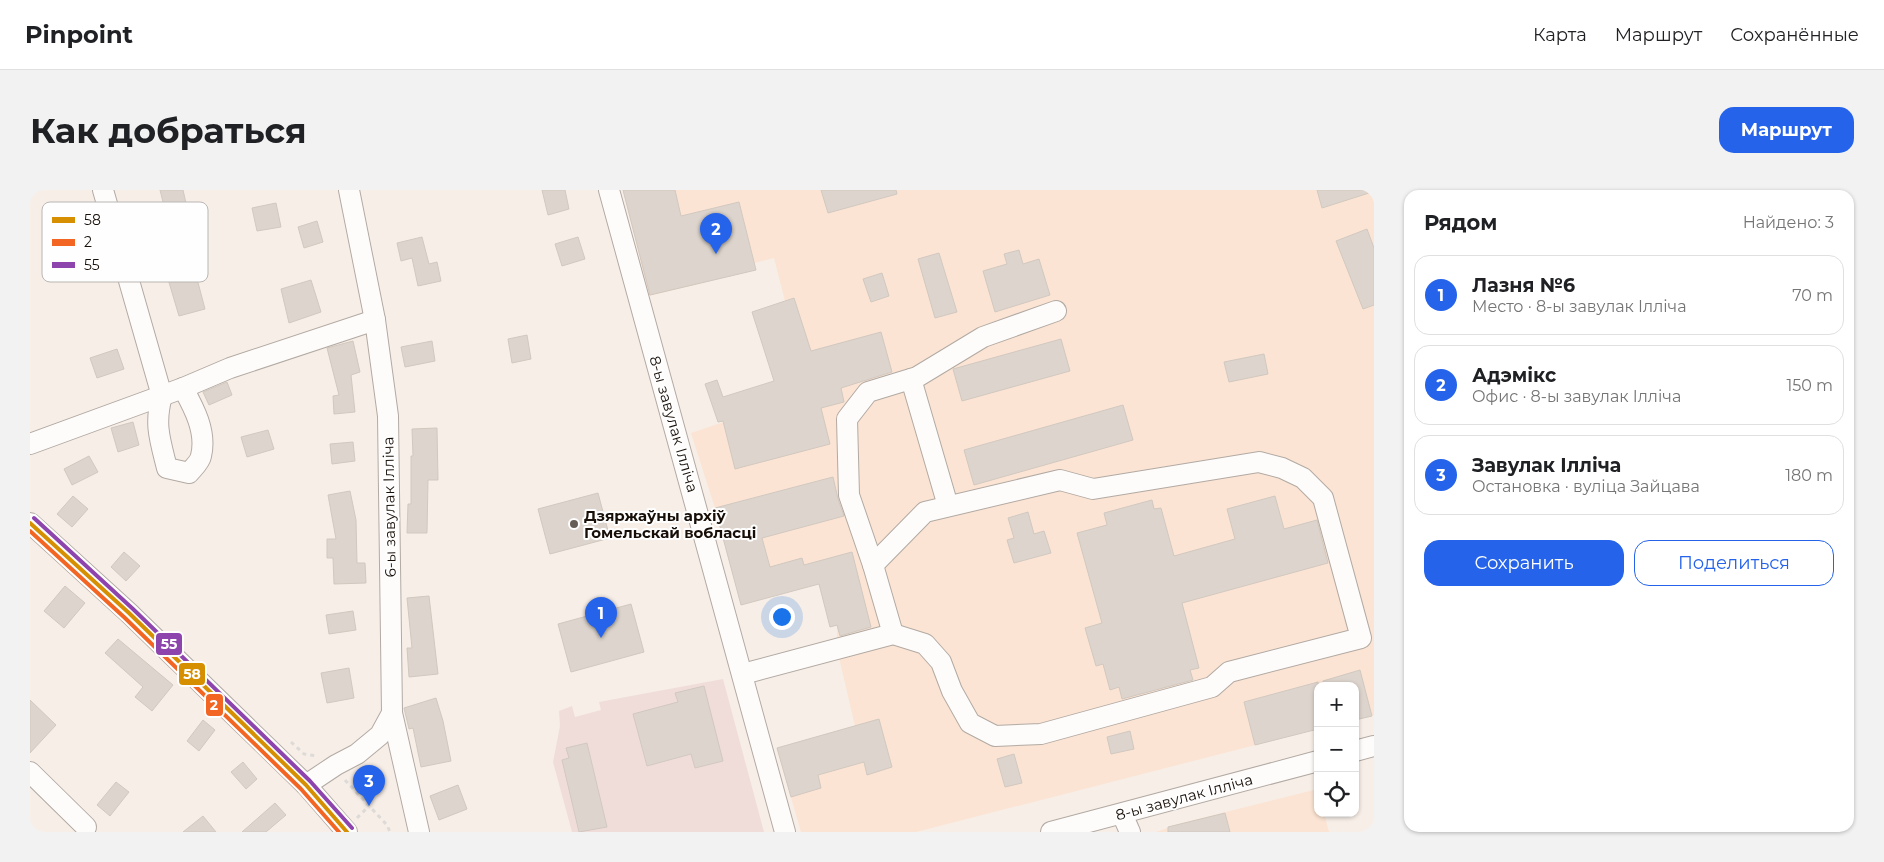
<!DOCTYPE html>
<html lang="ru">
<head>
<meta charset="utf-8">
<style>
  :root { --surface:#fff; --page:#f2f2f2; --text:#202124; --muted:#757577; --line:#e0e0e0; --accent:#2563eb }
  body { margin:0; font-family:Montserrat,sans-serif; background:var(--page); color:var(--text) }
  .controls { position:absolute; right:15px; bottom:15px; display:grid; overflow:hidden; border-radius:10px; box-shadow:0 1px 4px #0004 }
  .controls button { width:45px; height:45px; display:grid; place-items:center; padding:0; border:0; border-bottom:1px solid var(--line); background:var(--surface); color:var(--text); font:25px sans-serif }
  .you { position:absolute; left:751px; top:426px; width:18px; height:18px; margin:-12px; border:4px solid #fff; border-radius:50%; background:#1a73e8; box-shadow:0 0 0 8px #1a73e833 }
  .badge { display:grid; place-items:center; width:32px; height:32px; border-radius:50%; background:var(--accent); color:#fff; font-size:16px; font-weight:700 }
  .pin { position:absolute; translate:-50% -41px; filter:drop-shadow(0 1px 2px #0008) }
  .pin::after { content:''; position:absolute; top:26px; width:18px; height:15px; background:inherit; clip-path:polygon(0 0,100% 0,50% 100%) }
  .list { margin:0; padding:0; list-style:none }
  h2 { display:flex; justify-content:space-between; align-items:center; height:65px; margin:0; padding:0 20px; font-size:21px }
  h2 small { font-size:16px; font-weight:400; color:var(--muted) }
  .list li { display:grid; grid-template-columns:32px 1fr auto; gap:15px; align-items:center; box-sizing:border-box; height:80px; margin:0 10px 10px; padding:0 10px; border:1px solid var(--line); border-radius:15px }
  .list b { display:block; font-size:19px; white-space:nowrap }
  .list p { margin:0; font-size:16px; white-space:nowrap; color:var(--muted) }
  .list em { font-size:16px; font-style:normal; color:var(--muted) }
  .actions { display:flex; gap:10px; padding:15px 20px }
  .actions a { flex:1; padding:11px 0; border:1px solid var(--accent); border-radius:15px; text-align:center; font-size:18px; color:var(--accent) }
  .actions .main { background:var(--accent); color:#fff }
  .icon { flex:none; width:28px; height:28px; fill:none; stroke:currentColor; stroke-width:2; stroke-linecap:round; stroke-linejoin:round }
  .map { position:relative; flex:none; width:1344px; height:642px; overflow:hidden; border-radius:15px }
  header { display:flex; align-items:center; gap:30px; box-sizing:border-box; height:70px; padding:0 25px; background:var(--surface); border-bottom:1px solid var(--line) }
  header strong { font-size:24px }
  nav { display:flex; gap:28px; margin-inline-start:auto; font-size:18px }
  .intro { display:flex; align-items:center; justify-content:space-between; box-sizing:border-box; height:120px; padding:0 30px }
  h1 { margin:0; font-size:35px }
  .button { padding:12px 22px; border-radius:15px; background:var(--accent); color:#fff; font-size:18px; font-weight:700 }
  main { display:flex; gap:30px; padding:0 30px }
  aside { flex:1; background:var(--surface); border-radius:15px; box-shadow:0 1px 4px #0004 }
  .map>svg:first-child { display:block }
</style>
</head>
<body>
<header>
<strong>Pinpoint</strong>
<nav><a>Карта</a><a>Маршрут</a><a>Сохранённые</a></nav>
</header>
<div class="intro"><h1>Как добраться</h1><a class="button">Маршрут</a></div>
<main>
<div class="map">
<svg width="1344" height="642" viewBox="0 0 1344 642">
  <rect width="100%" height="100%" fill="#f7eee7"/>
  <!-- commercial -->
  <polygon fill="#f0ddd9" points="693,489 734,642 542,642 523,572 530,536 529,521 542,516 545,527 571,520 569,512"/>
  <!-- built -->
  <g fill="#fbe4d3">
    <polygon points="593,0 1344,0 1344,525 1325,530 1325,496 1288,496 1288,539 886,642 771,642 747,558 825,536 807,459 807,436 800,437 789,394 711,415 685,318 661,243 792,199 764,108 755,111 744,68 724,73 726,80 619,106"/>
    <polygon points="1288,599 1288,623 1294,623 1299,642 1126,642 1152,633"/>
  </g>
  <!-- building -->
  <g fill="#ddd5cd" stroke="#d1c8c0">
    <polygon points="130,0 153,0 158,22 137,28"/>
    <polygon points="512,0 535,0 539,19 518,25"/>
    <polygon points="593,0 645,0 651,26 709,12 726,80 620,105"/>
    <polygon points="791,0 866,0 867,4 798,23"/>
    <polygon points="1287,0 1339,0 1339,3 1292,18"/>
    <polygon points="246,13 251,37 227,41 222,18"/>
    <polygon points="287,31 293,52 274,58 268,37"/>
    <polygon points="1337,39 1344,58 1344,115 1333,119 1306,51"/>
    <polygon points="392,47 399,74 407,72 411,91 388,96 382,68 371,71 367,53"/>
    <polygon points="548,47 555,69 532,76 525,54"/>
    <polygon points="989,60 993,74 1009,69 1020,105 965,122 953,81 977,74 974,64"/>
    <polygon points="909,63 927,122 905,128 888,69"/>
    <polygon points="161,66 175,119 149,126 138,89 135,89 131,74"/>
    <polygon points="852,83 859,106 841,112 833,89"/>
    <polygon points="281,90 291,122 259,133 251,99"/>
    <polygon points="764,108 781,161 851,142 862,182 811,198 814,212 791,218 800,254 705,279 693,231 688,232 675,194 687,190 693,207 744,191 722,122"/>
    <polygon points="497,145 501,169 482,173 478,149"/>
    <polygon points="1031,149 1040,181 932,211 923,179"/>
    <polygon points="323,151 330,182 321,185 325,222 304,224 303,206 309,205 297,158"/>
    <polygon points="402,151 405,171 375,177 371,157"/>
    <polygon points="87,159 94,179 67,188 60,168"/>
    <polygon points="1234,164 1238,184 1199,192 1194,172"/>
    <polygon points="197,192 202,205 179,215 173,202"/>
    <polygon points="1093,215 1103,250 944,295 934,260"/>
    <polygon points="103,232 109,255 88,262 81,238"/>
    <polygon points="407,238 408,290 398,290 397,343 377,343 378,314 381,314 381,266 383,266 382,239"/>
    <polygon points="238,240 244,259 217,267 211,247"/>
    <polygon points="323,252 325,271 302,274 300,254"/>
    <polygon points="59,266 68,282 42,295 34,279"/>
    <polygon points="803,287 808,309 814,326 732,348 740,377 772,368 774,375 822,362 841,437 810,446 807,435 800,437 789,394 711,415 685,318"/>
    <polygon points="320,301 326,330 327,373 335,373 336,393 304,394 303,368 297,368 297,349 306,349 298,305"/>
    <polygon points="568,303 580,348 520,364 508,319"/>
    <polygon points="43,306 58,319 42,337 27,324"/>
    <polygon points="1245,306 1254,339 1287,330 1298,373 1152,413 1169,478 1160,480 1163,490 1092,509 1089,497 1080,500 1073,474 1066,476 1055,438 1072,433 1047,343 1077,335 1074,323 1122,310 1124,319 1131,318 1144,366 1205,349 1197,319"/>
    <polygon points="998,322 1004,344 1014,341 1021,363 984,373 977,350 984,348 978,328"/>
    <polygon points="94,362 110,376 96,391 81,377"/>
    <polygon points="35,396 55,413 34,438 14,421"/>
    <polygon points="399,406 408,484 379,487 377,458 382,458 377,408"/>
    <polygon points="601,414 614,462 541,482 528,434"/>
    <polygon points="323,421 326,440 299,444 296,425"/>
    <polygon points="88,449 143,495 122,521 105,507 113,497 75,463"/>
    <polygon points="319,478 324,508 297,513 291,483"/>
    <polygon points="1330,480 1342,526 1325,530 1325,496 1294,496 1293,491"/>
    <polygon points="1288,492 1288,539 1225,555 1214,512"/>
    <polygon points="674,496 693,571 665,578 661,564 617,576 603,524 648,512 645,503"/>
    <polygon points="406,508 413,531 421,571 391,577 383,538 379,539 374,518"/>
    <polygon points="0,510 26,535 0,563"/>
    <polygon points="849,529 862,577 837,585 834,572 788,585 791,598 761,607 747,558"/>
    <polygon points="173,530 185,540 169,561 157,551"/>
    <polygon points="1100,541 1104,559 1081,564 1077,547"/>
    <polygon points="557,553 577,637 549,642 532,570 539,568 536,558"/>
    <polygon points="984,564 992,593 975,597 967,569"/>
    <polygon points="213,572 227,589 216,599 201,582"/>
    <polygon points="86,592 99,602 80,626 67,615"/>
    <polygon points="428,595 437,619 409,630 400,606"/>
    <polygon points="245,613 256,625 236,642 212,642"/>
    <polygon points="1195,623 1200,642 1138,642 1138,637"/>
    <polygon points="173,626 186,642 153,642"/>
  </g>
  <g fill="none" stroke-linecap="round" stroke-linejoin="round">
    <!-- minor casing -->
    <g stroke="#b2aaa3" stroke-width="22">
      <g id="minor">
        <path d="M73 0 132 206C124 234 130 250 137 278L159 283C163 278 170 272 171 266 177 242 164 218 153 198"/>
        <polyline points="579,0 755,642"/>
        <polyline points="881,189 918,316"/>
        <polyline points="0,254 153,198 200,178 345,130"/>
        <polyline points="0,333 99,423 276,595 317,642"/>
        <polyline points="863,444 843,375 819,305 817,229 838,202 887,187 953,147 1026,121"/>
        <polyline points="713,484 863,444 895,454 911,472 922,501 940,533 965,546 1011,544 1182,497 1199,482 1331,448 1293,308 1273,288 1252,278 1229,272 1063,299 1030,290 895,322 843,375"/>
        <polyline points="362,523 389,642"/>
        <polyline points="1325,561 1344,556"/>
        <polyline points="0,582 56,637"/>
        <polyline points="276,595 306,575 327,564 350,545 362,523 358,226 345,130 319,0"/>
        <polyline points="1092,624 1100,642"/>
        <polyline points="1021,642 1288,571"/>
      </g>
    </g>
    <!-- path -->
    <g stroke="#dddad7" stroke-width="3" stroke-dasharray="4 4" stroke-linecap="butt">
      <polyline points="261,552 274,564 287,566"/>
      <polyline points="315,590 357,635 360,642"/>
      <polyline points="327,628 339,616"/>
    </g>
    <!-- minor -->
    <use href="#minor" stroke="#fefcfb" stroke-width="20"/>
    <!-- bus-1 casing -->
    <g stroke="#fefefe" stroke-width="8">
      <polyline id="bus-1" points="0,333 99,423 276,595 317,642"/>
    </g>
    <!-- bus-2 casing -->
    <g stroke="#fefefe" stroke-width="8">
      <polyline id="bus-2" points="0,341 95,428 271,599 309,642"/>
    </g>
    <!-- bus-3 casing -->
    <g stroke="#fefefe" stroke-width="8">
      <polyline id="bus-3" points="4,328 103,419 280,591 322,638"/>
    </g>
    <!-- bus-1 -->
    <use href="#bus-1" stroke="#d58f01" stroke-width="4"/>
    <!-- bus-2 -->
    <use href="#bus-2" stroke="#f26522" stroke-width="4"/>
    <!-- bus-3 -->
    <use href="#bus-3" stroke="#8e44ad" stroke-width="4"/>
  </g>
  <!-- markers -->
  <circle fill="#655c55" stroke="#fefefe" stroke-width="2" cx="544" cy="334" r="5"/>
  <g text-anchor="middle" dominant-baseline="central" stroke-width="4" stroke-linejoin="round" paint-order="stroke">
    <!-- street labels -->
    <g font-size="15" fill="#170e07" stroke="#fefefe">
      <text transform="translate(644 234) rotate(74)">8-ы завулак Ілліча</text>
      <text transform="translate(359 317) rotate(-91)">6-ы завулак Ілліча</text>
      <text transform="translate(1154 607) rotate(-15)">8-ы завулак Ілліча</text>
    </g>
    <!-- poi labels -->
    <g font-size="15" font-weight="bold" fill="#170e07" stroke="#fefefe" text-anchor="start">
      <text x="554" y="325">Дзяржаўны архіў<tspan x="554" dy="17">Гомельскай вобласці</tspan></text>
    </g>
  </g>
  <!-- legend -->
  <rect x="12" y="12" width="166" height="80" rx="8" fill="#fefefe" stroke="#b9b6b4" stroke-width="1"/>
  <rect x="22" y="27" width="23" height="6" fill="#d58f01"/>
  <rect x="22" y="49" width="23" height="7" fill="#f26522"/>
  <rect x="22" y="72" width="23" height="6" fill="#8e44ad"/>
  <g font-size="14" fill="#170e07">
    <text x="54" y="35">58</text>
    <text x="54" y="57">2</text>
    <text x="54" y="80">55</text>
  </g>
  <g stroke="#fefefe" stroke-width="2">
    <rect x="125" y="442" width="28" height="24" rx="5" fill="#8e44ad"/>
    <rect x="148" y="472" width="28" height="24" rx="5" fill="#d58f01"/>
    <rect x="175" y="503" width="19" height="24" rx="5" fill="#f26522"/>
  </g>
  <g font-size="14" text-anchor="middle" font-weight="bold" fill="#fff">
    <text x="139" y="459">55</text>
    <text x="162" y="489">58</text>
    <text x="184" y="520">2</text>
  </g>
</svg>
<div class="controls">
<button>+</button>
<button>−</button>
<button><svg class="icon" aria-label="locate" viewBox="0 0 24 24"><circle cx="12" cy="12" r="6"/><path d="M12 2v4M12 18v4M2 12h4M18 12h4"/></svg></button>
</div>
<div class="you"></div>
<div class="pin badge" style="left:571px;top:448px">1</div>
<div class="pin badge" style="left:686px;top:64px">2</div>
<div class="pin badge" style="left:339px;top:616px">3</div>
</div>
<aside>
<h2>Рядом<small>Найдено: 3</small></h2>
<ul class="list">
<li><span class="badge">1</span><div><b>Лазня №6</b><p>Место · 8-ы завулак Ілліча</p></div><em>70 m</em></li>
<li><span class="badge">2</span><div><b>Адэмікс</b><p>Офис · 8-ы завулак Ілліча</p></div><em>150 m</em></li>
<li><span class="badge">3</span><div><b>Завулак Ілліча</b><p>Остановка · вуліца Зайцава</p></div><em>180 m</em></li>
</ul>
<div class="actions"><a class="main">Сохранить</a><a>Поделиться</a></div>
</aside>
</main>
</body>
</html>
